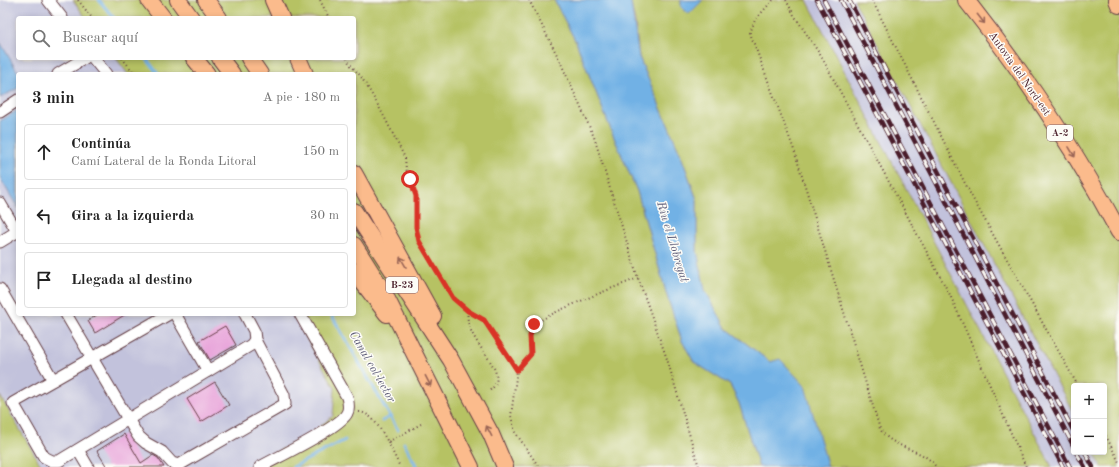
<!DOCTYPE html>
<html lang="es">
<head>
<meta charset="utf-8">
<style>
  :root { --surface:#fff; --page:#f2f2f2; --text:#222; --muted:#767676; --line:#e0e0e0 }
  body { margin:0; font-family:"Old Standard TT",serif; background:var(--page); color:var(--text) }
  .controls { position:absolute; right:12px; bottom:12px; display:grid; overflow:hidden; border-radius:4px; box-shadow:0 2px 6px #0003 }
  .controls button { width:36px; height:36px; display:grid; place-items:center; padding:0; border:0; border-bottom:1px solid var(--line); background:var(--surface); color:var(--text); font:20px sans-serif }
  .stop { position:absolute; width:12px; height:12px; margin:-9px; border:3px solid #d93025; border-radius:50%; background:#fff }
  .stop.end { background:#d93025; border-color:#fff; box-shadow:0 1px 4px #0008 }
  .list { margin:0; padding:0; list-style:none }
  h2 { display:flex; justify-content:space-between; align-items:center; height:52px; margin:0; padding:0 16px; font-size:17px }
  h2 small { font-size:13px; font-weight:400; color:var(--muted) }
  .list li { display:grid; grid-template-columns:26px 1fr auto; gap:12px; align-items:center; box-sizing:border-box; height:56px; margin:0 8px 8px; padding:0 8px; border:1px solid var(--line); border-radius:4px }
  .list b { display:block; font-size:15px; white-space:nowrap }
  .list p { margin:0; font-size:13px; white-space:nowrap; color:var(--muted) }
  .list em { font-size:13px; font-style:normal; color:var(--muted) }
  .icon { flex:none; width:22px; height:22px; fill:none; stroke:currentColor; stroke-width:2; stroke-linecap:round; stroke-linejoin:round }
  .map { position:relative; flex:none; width:1119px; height:467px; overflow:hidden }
  .search { position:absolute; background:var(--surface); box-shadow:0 2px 6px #0003; left:16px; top:16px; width:340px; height:44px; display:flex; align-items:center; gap:10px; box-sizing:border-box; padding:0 14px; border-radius:4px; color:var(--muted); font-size:15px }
  .panel { position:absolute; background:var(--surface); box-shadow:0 2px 6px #0003; left:16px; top:72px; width:340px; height:244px; border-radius:4px }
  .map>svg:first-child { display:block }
</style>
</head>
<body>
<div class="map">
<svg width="1119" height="467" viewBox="0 0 1119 467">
  <rect width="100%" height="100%" fill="#fdfcf7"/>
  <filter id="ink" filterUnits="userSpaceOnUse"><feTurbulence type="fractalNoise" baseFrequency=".025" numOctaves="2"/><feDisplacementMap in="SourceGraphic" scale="8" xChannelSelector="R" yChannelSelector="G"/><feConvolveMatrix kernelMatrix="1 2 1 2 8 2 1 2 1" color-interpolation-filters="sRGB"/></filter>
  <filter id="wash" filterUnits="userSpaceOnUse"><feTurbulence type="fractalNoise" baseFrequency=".012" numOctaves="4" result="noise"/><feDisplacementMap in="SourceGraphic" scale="16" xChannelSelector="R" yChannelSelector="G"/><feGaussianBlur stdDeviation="0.9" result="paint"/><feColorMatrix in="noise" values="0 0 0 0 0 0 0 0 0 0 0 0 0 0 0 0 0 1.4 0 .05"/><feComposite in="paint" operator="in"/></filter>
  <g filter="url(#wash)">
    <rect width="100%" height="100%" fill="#f5ecd8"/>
    <!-- industrial -->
    <g fill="#c2c2dc">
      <polygon points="0,0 73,0 86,18 18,18 18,58 116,58 128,74 18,74 18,314 293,314 335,388 333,416 312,433 249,467 42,467 0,396"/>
      <polygon points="807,0 854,0 1074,414 1074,452 1094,452 1102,467 1052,467"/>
    </g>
    <!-- green -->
    <g fill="#b6c263" stroke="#807047">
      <polygon points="73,0 554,0 576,42 613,135 637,191 668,299 682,341 694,362 730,385 739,403 759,467 249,467 312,433 333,416 335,388 293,314 354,314 354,74 128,74 116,58 354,58 354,18 86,18"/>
      <polygon points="630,0 681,0 681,7 689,13 703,0 807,0 1052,467 828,467 822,448 770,362 726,328 705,290 697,251 697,200 680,153 639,57 635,21"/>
      <polygon points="854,0 1119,0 1119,467 1102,467 1094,452 1104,452 1104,386 1074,386 1074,414"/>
      <polygon points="0,396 42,467 0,467"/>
    </g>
    <!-- water -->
    <g fill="#71b1e5" stroke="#5e6888">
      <polygon points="554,0 630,0 631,2 639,57 680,153 697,200 697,251 705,290 726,328 770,362 780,359 805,386 828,467 759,467 739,403 730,385 694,362 682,341 668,299 637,191 613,135 576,42"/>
      <polygon points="681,0 703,0 689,14 681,7"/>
      <polygon points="0,42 19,74 18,88 0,98"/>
      <polygon points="18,110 18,208 0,178 0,121"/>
    </g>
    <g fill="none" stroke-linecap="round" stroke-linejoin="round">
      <!-- stream -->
      <g stroke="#71b1e5" stroke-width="3">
        <polyline points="99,0 114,18"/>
        <polyline points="146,58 158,74"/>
        <polyline points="331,314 398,430"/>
        <polyline points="382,421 391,416"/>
        <polyline points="404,443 417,467"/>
        <polyline points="293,467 345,440"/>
      </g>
    </g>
    <g id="blocks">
      <!-- building -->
      <g fill="#e8a4da">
        <polygon points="98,314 126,314 95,333 88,321"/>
        <polygon points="225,326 236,345 210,360 199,341"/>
        <polygon points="215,382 229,405 201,422 187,399"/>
        <polygon points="124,434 141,463 153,455 158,458 164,467 107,467 97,451"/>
      </g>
    </g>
  </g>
  <g filter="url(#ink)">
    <use href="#blocks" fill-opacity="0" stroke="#643e45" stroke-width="1"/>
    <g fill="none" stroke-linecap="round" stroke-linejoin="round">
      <!-- minor casing -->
      <g stroke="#643e45" stroke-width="13">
        <g id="minor">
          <polyline points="48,0 62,18"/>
          <polyline points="93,58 106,74"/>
          <polyline points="58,74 85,58"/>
          <polyline points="0,112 18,100"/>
          <polyline points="0,203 18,233"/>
          <polyline points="0,242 18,231"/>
          <polyline points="0,289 53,380"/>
          <path d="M66 314 138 436 146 443 162 452 172 463 179 465 285 404 284 395 255 340 251 345 59 461H52L44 457 13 403C65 373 117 344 169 314"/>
          <polyline points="175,314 208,371"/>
          <polyline points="245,314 254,331 255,340"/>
          <polyline points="78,450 88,467"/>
          <path d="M260 467C276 458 341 427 347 413 350 408 348 402 347 397L300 314"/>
        </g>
      </g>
      <!-- highway casing -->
      <g stroke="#643e45" stroke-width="18">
        <g id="highway">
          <polyline points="149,0 163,18"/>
          <polyline points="178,0 191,18"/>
          <polyline points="206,0 219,18"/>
          <polyline points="273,0 281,18"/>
          <path d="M966 0C1023 72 1076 151 1119 232"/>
          <polyline points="1117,0 1119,5"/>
          <polyline points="194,58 207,74"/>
          <polyline points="220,58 232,74"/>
          <polyline points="249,58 260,74"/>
          <polyline points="298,58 305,74"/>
          <polyline points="354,173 433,316"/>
          <polyline points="354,211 451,360 491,434 505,467"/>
          <polyline points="354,245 383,291 471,467"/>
          <polyline points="354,271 387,314"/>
        </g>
      </g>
      <!-- path -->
      <g stroke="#643e45" stroke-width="2" stroke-dasharray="1 3" stroke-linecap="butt">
        <polyline points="78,0 92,18"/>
        <polyline points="320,0 329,18"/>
        <polyline points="529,0 559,59 594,137 638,278 667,359 699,467"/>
        <path d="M773 0 755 20 750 33 793 147 880 429C893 450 924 448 936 467"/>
        <polyline points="786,0 794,15 821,56 950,295 1026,467"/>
        <polyline points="872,0 972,197 1078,386"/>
        <polyline points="122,58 135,74"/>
        <path d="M347 58C349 66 359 72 363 80 379 105 392 132 405 158L406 169 416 196V227L419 241 453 297 468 311 484 320 517 370 511 416 515 432 539 467"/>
        <path d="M468 311C462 342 516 372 489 391"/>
        <path d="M517 370 531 354C531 345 528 334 533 327 540 315 621 285 638 278"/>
        <path d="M359 412C373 413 381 431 388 442L421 424"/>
        <polyline points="1104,432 1119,462"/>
        <polyline points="388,442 400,467"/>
      </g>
      <!-- minor -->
      <use href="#minor" stroke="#fff" stroke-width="11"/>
      <!-- highway -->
      <use href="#highway" stroke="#fbbb8c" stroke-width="16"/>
      <!-- rail casing -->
      <g stroke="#4a1f2b" stroke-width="4.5">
        <g id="rail">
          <polyline points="817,0 1063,467"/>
          <polyline points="824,0 1070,467"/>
          <polyline points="841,0 1074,447"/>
          <polyline points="849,0 1074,432"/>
          <polyline points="1076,452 1085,467"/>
          <polyline points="1085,452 1093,467"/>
        </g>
      </g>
      <!-- rail -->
      <use href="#rail" stroke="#fdfcf7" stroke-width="3" stroke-dasharray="9" stroke-linecap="butt"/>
    </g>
    <!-- one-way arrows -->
    <defs><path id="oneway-shaft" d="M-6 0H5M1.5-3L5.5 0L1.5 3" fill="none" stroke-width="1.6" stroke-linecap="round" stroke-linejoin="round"/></defs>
    <g stroke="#9a6557">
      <use href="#oneway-shaft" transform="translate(981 19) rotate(52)"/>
      <use href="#oneway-shaft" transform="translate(1072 152) rotate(59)"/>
      <use href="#oneway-shaft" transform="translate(403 262) rotate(-120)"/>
      <use href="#oneway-shaft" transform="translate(428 381) rotate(63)"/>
      <use href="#oneway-shaft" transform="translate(489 431) rotate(-117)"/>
    </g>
  </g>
  <g fill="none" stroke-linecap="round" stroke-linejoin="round" filter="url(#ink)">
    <!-- route -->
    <polyline stroke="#d93025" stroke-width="5" points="410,179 416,196 416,227 419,241 453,298 468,311 484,320 517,370 531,354 530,336 534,324"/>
  </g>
  <g text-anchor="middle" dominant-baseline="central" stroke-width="3" stroke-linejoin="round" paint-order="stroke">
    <!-- shield labels -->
    <g fill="#fdfcf7" stroke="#806168" stroke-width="1">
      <rect x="1047" y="125" width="26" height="16" rx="3"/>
      <rect x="386" y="277" width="32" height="16" rx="3"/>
    </g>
    <g font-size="10" font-weight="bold" fill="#4a1f2b">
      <text x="1060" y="133">A-2</text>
      <text x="402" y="285">B-23</text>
    </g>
    <!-- street labels -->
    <g font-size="11" fill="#4a1f2b" stroke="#fdfcf7">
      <text transform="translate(1019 74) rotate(55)">Autovia del Nord-est</text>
    </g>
    <!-- water labels -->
    <g font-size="12" font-style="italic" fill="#5a5975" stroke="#fdfcf7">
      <text transform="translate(672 242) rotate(73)">Riu el Llobregat</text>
      <text transform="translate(372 367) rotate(60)">Canal col·lector</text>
    </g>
  </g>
</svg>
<div class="controls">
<button>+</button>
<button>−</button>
</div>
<div class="stop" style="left:410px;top:179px"></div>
<div class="stop end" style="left:534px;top:324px"></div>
<div class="search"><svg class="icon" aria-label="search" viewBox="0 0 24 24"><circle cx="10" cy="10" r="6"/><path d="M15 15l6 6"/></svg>Buscar aquí</div>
<section class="panel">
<h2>3 min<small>A pie · 180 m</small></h2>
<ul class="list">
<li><svg class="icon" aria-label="ahead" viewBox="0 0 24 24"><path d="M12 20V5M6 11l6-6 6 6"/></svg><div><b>Continúa</b><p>Camí Lateral de la Ronda Litoral</p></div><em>150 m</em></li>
<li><svg class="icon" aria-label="left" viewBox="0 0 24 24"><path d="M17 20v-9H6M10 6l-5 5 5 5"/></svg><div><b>Gira a la izquierda</b></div><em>30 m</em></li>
<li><svg class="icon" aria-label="arrive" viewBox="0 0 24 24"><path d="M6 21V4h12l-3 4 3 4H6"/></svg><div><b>Llegada al destino</b></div></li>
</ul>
</section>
</div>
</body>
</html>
